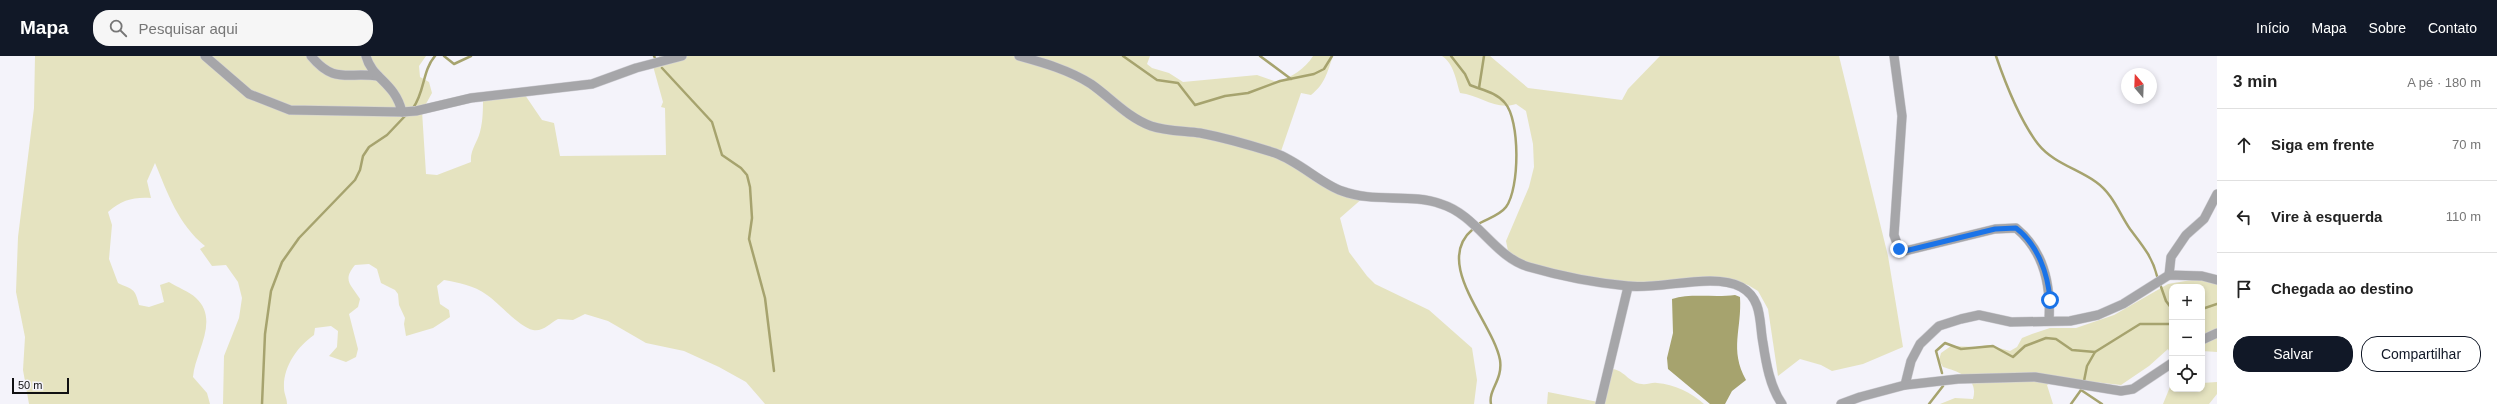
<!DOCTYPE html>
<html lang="pt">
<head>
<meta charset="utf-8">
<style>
  :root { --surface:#fff; --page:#f6f6f6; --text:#222; --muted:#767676; --line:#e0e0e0; --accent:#111827 }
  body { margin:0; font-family:Arial,sans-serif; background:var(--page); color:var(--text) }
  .controls { position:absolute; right:12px; bottom:12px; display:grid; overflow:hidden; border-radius:8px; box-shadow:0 2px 6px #0003 }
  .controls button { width:36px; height:36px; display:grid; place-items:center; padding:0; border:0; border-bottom:1px solid var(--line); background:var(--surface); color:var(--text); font:20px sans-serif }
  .compass { position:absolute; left:2121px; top:12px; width:36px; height:36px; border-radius:50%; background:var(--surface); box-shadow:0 2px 6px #0003; rotate:341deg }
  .scale { position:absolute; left:12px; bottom:10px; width:57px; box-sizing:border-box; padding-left:4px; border:2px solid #101012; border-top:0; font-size:11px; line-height:14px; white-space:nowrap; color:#101012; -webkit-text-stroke:3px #f4f3fa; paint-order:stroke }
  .stop { position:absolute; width:12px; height:12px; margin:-9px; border:3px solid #1a73e8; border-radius:50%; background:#fff }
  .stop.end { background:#1a73e8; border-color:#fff; box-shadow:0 1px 4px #0008 }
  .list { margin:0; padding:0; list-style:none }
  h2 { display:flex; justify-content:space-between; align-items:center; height:52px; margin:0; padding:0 16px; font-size:17px }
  h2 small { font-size:13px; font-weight:400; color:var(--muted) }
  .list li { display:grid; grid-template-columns:26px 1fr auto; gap:12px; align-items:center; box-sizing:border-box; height:72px; padding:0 16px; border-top:1px solid var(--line) }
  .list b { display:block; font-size:15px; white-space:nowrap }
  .list em { font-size:13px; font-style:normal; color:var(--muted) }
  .actions { display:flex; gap:8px; padding:12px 16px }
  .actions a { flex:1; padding:9px 0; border:1px solid var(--accent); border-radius:16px; text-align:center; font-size:14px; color:var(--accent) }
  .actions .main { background:var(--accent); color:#fff }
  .icon { flex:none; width:22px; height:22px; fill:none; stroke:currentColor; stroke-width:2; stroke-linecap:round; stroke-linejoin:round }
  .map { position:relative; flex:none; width:2217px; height:348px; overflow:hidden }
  header { display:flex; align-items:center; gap:24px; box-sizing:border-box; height:56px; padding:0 20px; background:var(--accent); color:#fff }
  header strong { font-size:19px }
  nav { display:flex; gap:22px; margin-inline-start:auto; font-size:14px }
  .search { width:280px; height:36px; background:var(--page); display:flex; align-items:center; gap:10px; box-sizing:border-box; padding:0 14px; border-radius:16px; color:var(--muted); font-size:15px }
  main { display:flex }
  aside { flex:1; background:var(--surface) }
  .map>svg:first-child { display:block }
</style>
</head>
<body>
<header>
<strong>Mapa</strong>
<div class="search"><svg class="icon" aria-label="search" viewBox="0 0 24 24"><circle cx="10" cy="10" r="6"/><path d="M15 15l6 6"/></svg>Pesquisar aqui</div>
<nav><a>Início</a><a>Mapa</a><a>Sobre</a><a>Contato</a></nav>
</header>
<main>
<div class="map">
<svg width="2217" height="348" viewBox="0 0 2217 348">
  <rect width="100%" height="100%" fill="#f4f3fa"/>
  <!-- green -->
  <g fill="#e5e3c0">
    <path d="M35 0H426L419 10 420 21 429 26 432 37 422 55 426 118 437 119 471 106C470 94 477 87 480 76 483 65 483 53 483 42L525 39 542 64 554 67 560 100 666 99 665 52 661 51 663 46 653 10 660 2 659 0H1150L1147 8 1152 12 1169 17 1183 26 1257 19 1277 26C1292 21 1305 13 1313 0H1333C1327 17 1325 28 1311 39L1301 37 1279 101 1303 115 1364 141 1340 162 1349 196 1367 220 1375 228 1429 254 1472 292 1477 324 1474 348H765L746 326 719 311 684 295 646 287 608 265 585 258 573 264 558 263C550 267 543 276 533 274 519 271 499 247 487 239 473 229 460 227 444 224L437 230 440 248 449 254 450 261 433 272 406 280 404 268 405 262 399 249 398 238 395 234 381 227 377 213 369 208 355 209C342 225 351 228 360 243L358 251 349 258 358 293 356 301 346 306 329 300 337 291 338 275 331 270 315 272 314 279C297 291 283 311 284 332 284 338 287 342 287 348H223L224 300 239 262 242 242 238 226 226 209 212 210 200 193 205 190C178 168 168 138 155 107L147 125 151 142C133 141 122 144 108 156L112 169 109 203 118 227C132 234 135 231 139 249L149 251 164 246 160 229 169 226C178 232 189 235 196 242 220 264 195 296 193 321L207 337 210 348H29L23 314 25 281 16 236 18 181 34 52Z"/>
    <path d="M1442 0H1490L1528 32 1622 44 1628 33 1660 0H1839L1888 200 1903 291 1863 308 1832 315 1821 309 1800 303 1778 320 1768 253 1758 235 1748 229 1722 222 1668 228 1614 227 1522 206 1508 195 1506 185 1529 131 1534 111 1533 88 1526 55 1516 48C1496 55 1480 39 1460 37 1456 24 1454 8 1442 0Z"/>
    <path d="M2203 222 2217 227V296L2202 295V231H2172V301L2168 293 2149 310 2121 329 2058 322 2047 329 2053 348H1940L1955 342 1973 343C1979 322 1959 316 1943 311L1939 304 1941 297 1951 290 1976 291 1988 289 2010 295 2017 291 2022 282 2032 278 2050 272H2076L2114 259 2168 228Z"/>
    <path d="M1613 313C1625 315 1629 327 1642 328 1647 329 1652 326 1657 327 1674 328 1692 337 1704 348H1547L1548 336 1603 347Z"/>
    <polygon points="2172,326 2172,333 2202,333 2202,327 2217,326 2217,338 2209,348 2163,348"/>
  </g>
  <!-- water -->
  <path fill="#a6a36e" d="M1735 239 1740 241C1742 274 1729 293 1746 324L1732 335 1725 348H1710L1668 313 1667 302 1673 277 1672 243C1691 237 1715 242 1735 239Z"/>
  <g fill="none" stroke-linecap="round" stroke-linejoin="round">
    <!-- stream -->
    <g stroke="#a6a36e" stroke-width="2.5">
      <polyline points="444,0 454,8 471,0"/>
      <polyline points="654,0 655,2"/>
      <polyline points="1123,0 1157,24 1178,27 1195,49 1225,40 1248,37 1280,25 1314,18 1324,13 1332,0"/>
      <polyline points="1260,0 1291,23"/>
      <path d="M1451 0 1465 18 1470 29C1482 34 1496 36 1505 47 1520 64 1520 132 1506 151 1500 159 1489 162 1480 167"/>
      <path d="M1996 0C2006 29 2019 63 2038 88 2053 107 2078 113 2096 126 2113 138 2119 157 2130 173 2142 189 2152 200 2157 220"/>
      <polyline points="662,12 712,66 722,99 741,112 747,119 750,131 752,162 749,183 765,242 774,315"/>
      <polyline points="1479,32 1484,0"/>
      <path d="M413 52C425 36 422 15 435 0"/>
      <path d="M1473 173C1432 207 1493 266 1500 304 1503 324 1488 334 1491 348"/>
      <polyline points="2160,228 2166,245 2172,253"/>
      <polyline points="2202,253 2217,248"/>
      <polyline points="1942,317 1936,295 1945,287 1961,293 1993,290 2013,301 2025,290 2046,282 2056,283 2072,294 2095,296 2140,268 2172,268"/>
      <polyline points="2084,325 2087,310 2095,296"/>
      <polyline points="2081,334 2102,348"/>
      <polyline points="262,348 265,278 271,235 282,206 299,182 355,124 360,114 363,100 369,91 387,79 406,59"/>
      <polyline points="1929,348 1943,330"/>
      <polyline points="2071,348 2081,334"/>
    </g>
    <!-- minor casing -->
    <g stroke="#d0cfd5" stroke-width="10">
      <g id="minor">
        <polyline points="205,0 249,38 290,54 402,56 416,55 471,42 592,28 636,12 682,0"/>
        <path d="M311 0C334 28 346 16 378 20"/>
        <path d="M366 0C372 23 395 26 402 56"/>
        <path d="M1019 0C1044 7 1069 14 1091 28 1111 42 1127 61 1151 70 1165 75 1185 75 1200 77 1226 82 1250 89 1275 97 1300 106 1321 128 1342 135 1374 147 1410 137 1441 148 1477 159 1494 201 1529 211 1560 220 1596 227 1628 230 1659 234 1714 216 1741 231 1763 243 1759 267 1763 287 1766 307 1770 331 1782 348"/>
        <path d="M1894 0 1902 60 1894 179 1899 193 1905 195 1995 173 2016 172C2044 195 2051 230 2049 264"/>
        <polyline points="2169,219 2171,201 2186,179 2204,163 2217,138"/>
        <polyline points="2202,284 2217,277"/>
        <polyline points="1905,329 1911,305 1920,288 1939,270 1961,263 1979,259 2011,266 2070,265 2098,259 2123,248 2169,219 2202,220 2217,224"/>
        <polyline points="1600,348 1628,231"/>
        <polyline points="1841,348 1860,341 1905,329 1958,323 2035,321 2121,335 2133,333 2172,307"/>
      </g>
    </g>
    <!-- minor -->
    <use href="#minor" stroke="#a6a6a9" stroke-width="9"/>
  </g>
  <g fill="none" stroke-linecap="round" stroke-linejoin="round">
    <!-- route -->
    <path stroke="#1a73e8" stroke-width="5" d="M1899 193 1905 195 1995 173 2016 172C2038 189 2048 218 2050 244"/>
  </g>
</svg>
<div class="controls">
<button>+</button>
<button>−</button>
<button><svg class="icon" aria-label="locate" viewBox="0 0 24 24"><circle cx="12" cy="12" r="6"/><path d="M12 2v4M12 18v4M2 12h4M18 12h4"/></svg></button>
</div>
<svg class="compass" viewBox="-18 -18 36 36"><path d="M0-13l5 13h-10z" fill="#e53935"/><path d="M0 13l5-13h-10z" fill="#767676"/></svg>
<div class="scale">50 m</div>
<div class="stop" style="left:2050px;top:244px"></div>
<div class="stop end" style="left:1899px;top:193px"></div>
</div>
<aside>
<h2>3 min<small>A pé · 180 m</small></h2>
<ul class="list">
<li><svg class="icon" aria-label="ahead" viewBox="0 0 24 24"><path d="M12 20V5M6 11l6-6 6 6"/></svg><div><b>Siga em frente</b></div><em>70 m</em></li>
<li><svg class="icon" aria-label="left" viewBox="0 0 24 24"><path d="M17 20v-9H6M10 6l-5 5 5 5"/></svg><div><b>Vire à esquerda</b></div><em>110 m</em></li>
<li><svg class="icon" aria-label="arrive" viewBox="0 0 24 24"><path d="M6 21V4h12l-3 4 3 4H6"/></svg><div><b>Chegada ao destino</b></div></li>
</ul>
<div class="actions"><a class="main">Salvar</a><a>Compartilhar</a></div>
</aside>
</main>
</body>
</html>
